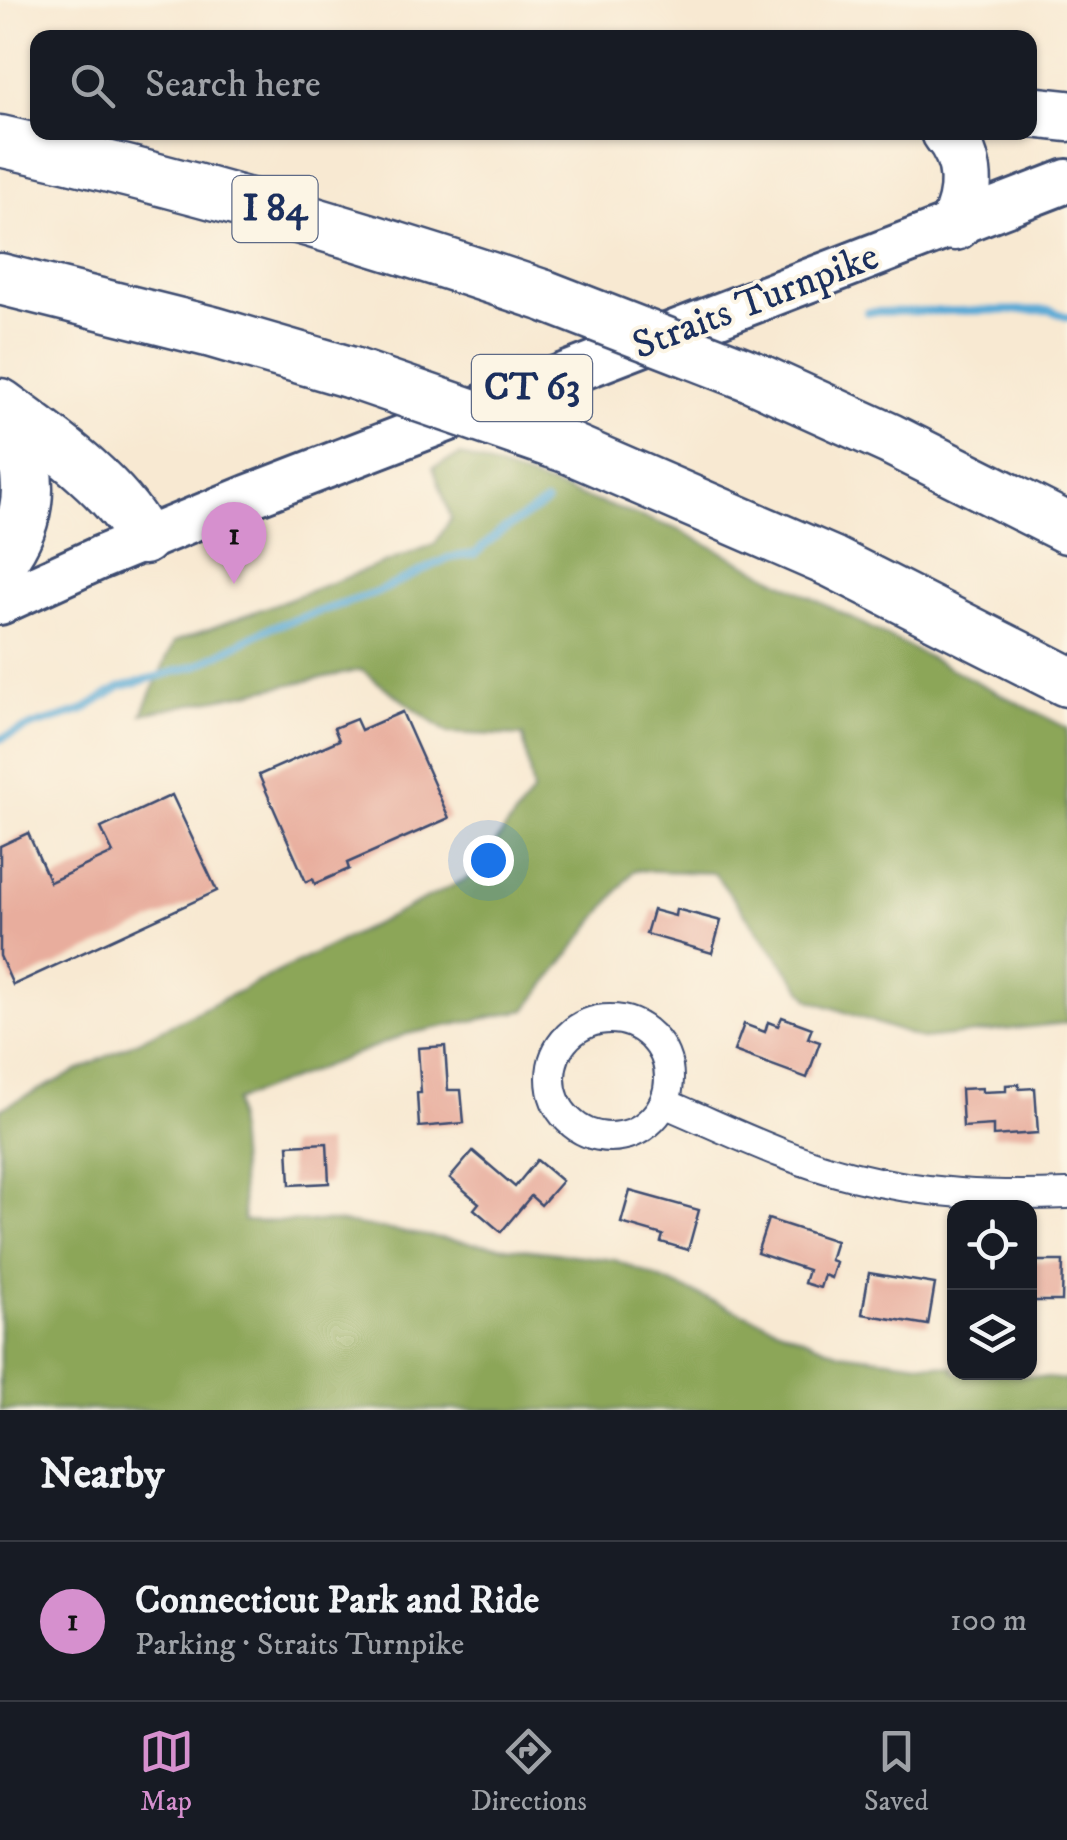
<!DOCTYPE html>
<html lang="en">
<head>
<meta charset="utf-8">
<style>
  :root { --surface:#171b24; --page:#20242c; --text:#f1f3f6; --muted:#9ea1a6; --line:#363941; --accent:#d690ce }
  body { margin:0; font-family:"IM FELL DW Pica",serif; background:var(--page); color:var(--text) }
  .controls { position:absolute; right:30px; bottom:30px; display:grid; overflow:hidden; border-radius:20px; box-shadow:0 2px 8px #0004 }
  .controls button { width:90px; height:90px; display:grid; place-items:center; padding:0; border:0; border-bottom:2px solid var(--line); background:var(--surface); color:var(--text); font:50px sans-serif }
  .you { position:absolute; left:488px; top:860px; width:35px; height:35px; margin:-25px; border:8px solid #fff; border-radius:50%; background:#1a73e8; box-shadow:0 0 0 15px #1a73e833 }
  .badge { display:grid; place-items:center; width:65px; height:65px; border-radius:50%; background:var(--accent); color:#111; font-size:32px; font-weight:700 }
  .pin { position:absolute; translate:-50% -82px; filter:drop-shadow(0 2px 5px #0008) }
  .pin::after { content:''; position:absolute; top:52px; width:35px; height:30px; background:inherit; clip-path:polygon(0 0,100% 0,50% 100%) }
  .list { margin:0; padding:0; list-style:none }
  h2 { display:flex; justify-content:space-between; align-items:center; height:130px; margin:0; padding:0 40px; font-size:42px }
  h2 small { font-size:32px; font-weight:400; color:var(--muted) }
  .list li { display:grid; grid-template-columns:65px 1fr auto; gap:30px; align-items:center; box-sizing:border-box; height:160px; padding:0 40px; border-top:2px solid var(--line) }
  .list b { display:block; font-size:38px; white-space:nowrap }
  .list p { margin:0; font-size:32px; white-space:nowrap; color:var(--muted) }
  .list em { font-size:32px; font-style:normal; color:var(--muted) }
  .icon { flex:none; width:55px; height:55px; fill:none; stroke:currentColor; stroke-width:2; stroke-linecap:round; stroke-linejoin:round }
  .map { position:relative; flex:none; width:1067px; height:1410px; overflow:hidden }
  .search { position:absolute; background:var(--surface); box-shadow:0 2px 8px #0004; left:30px; right:30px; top:30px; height:110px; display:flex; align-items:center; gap:25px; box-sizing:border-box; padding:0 35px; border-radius:20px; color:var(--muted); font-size:38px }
  .sheet { height:290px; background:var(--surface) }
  nav { display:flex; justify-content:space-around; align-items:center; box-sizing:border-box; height:140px; border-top:2px solid var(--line); background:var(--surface); font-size:28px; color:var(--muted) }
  nav a { display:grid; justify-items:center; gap:5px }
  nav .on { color:var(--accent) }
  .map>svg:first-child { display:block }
</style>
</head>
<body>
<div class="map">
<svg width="1067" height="1410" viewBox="0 0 1067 1410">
  <rect width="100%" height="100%" fill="#fcf5e5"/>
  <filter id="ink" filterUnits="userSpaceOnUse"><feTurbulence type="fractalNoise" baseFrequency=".01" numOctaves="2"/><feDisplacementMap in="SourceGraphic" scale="20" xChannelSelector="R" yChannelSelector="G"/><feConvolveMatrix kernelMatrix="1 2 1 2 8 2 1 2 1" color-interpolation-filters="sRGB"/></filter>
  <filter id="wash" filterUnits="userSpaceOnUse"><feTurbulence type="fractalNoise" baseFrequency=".0048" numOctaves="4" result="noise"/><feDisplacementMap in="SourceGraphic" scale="40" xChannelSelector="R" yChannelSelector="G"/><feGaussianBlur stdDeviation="2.25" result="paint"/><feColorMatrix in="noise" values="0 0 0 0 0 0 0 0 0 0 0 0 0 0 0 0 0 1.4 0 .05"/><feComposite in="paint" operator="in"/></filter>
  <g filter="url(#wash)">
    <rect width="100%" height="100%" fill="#f8e9d2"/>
    <!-- forest -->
    <polygon fill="#8ca659" stroke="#546a5c" stroke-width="2.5" points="461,455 677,529 1067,728 1067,1023 922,1039 810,1000 714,873 634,870 526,1010 407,1034 235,1101 244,1221 338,1222 472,1243 615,1260 839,1353 954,1367 954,1372 1002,1373 1067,1380 1067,1410 0,1410 0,1109 470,877 533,792 523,736 448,733 361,670 142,714 174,642 435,544 451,518 433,467"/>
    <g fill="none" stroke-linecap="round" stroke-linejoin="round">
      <!-- stream -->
      <g stroke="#5caad5" stroke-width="8">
        <polyline points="867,312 1050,310 1067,317"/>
        <polyline points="0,739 32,726 82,711 120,687 198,665 269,628 376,593 448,558 475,554 500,532 546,503"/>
      </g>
    </g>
    <g id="blocks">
      <!-- building -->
      <g fill="#e8ad9d">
        <polygon points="402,712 449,818 347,863 349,869 315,884 313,879 306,882 259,775 339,740 334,728 356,719 361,730"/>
        <polygon points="172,795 217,891 13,985 0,956 0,846 28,833 50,882 113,853 101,828"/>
        <polygon points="676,909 721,921 712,953 646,934 653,910 675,916"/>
        <polygon points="782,1017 812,1028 808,1038 820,1042 807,1078 734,1051 744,1024 765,1032 768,1022 778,1026"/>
        <polygon points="445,1046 448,1090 461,1090 464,1123 419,1127 417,1093 421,1093 418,1048"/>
        <polygon points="1019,1084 1019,1089 1035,1088 1038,1133 993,1136 993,1125 963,1127 961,1089 982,1088 982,1092 1006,1091 1006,1085"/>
        <polygon points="327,1143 329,1183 290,1185 288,1145"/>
        <polygon points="473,1151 515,1187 537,1160 562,1181 541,1205 531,1196 501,1232 474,1209 479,1203 450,1178"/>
        <polygon points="630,1191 699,1210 688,1250 661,1242 663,1235 621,1223"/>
        <polygon points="768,1219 836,1241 830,1260 836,1262 831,1278 824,1275 820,1288 804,1283 808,1270 757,1253"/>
        <polygon points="1030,1261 1063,1261 1062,1301 1030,1301"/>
        <polygon points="869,1273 935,1284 928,1325 862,1314"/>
      </g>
    </g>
  </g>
  <g filter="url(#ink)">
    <use href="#blocks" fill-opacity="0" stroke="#3c4b6f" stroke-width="2.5"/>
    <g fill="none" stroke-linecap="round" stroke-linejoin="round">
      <!-- minor casing -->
      <g stroke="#3c4b6f" stroke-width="32">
        <g id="minor">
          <circle cx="610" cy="1078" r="59"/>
          <path d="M664 1103C726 1129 787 1160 852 1176 923 1194 994 1197 1067 1194"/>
        </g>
      </g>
      <!-- primary casing -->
      <g stroke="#3c4b6f" stroke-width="48">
        <polyline id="primary" points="0,603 99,558 250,496 1067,181"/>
      </g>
      <!-- motorway casing -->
      <g stroke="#3c4b6f" stroke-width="55">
        <g id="motorway">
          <polyline points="1030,112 1067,116"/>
          <path d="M947 132C971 161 970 193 955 225"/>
          <path d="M0 141C185 182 365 235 545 296"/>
          <polyline points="0,279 212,332 352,373"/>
          <polyline points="751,376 890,439 1067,528"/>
          <path d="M0 404C48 439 117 486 143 539"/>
          <path d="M0 417C37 461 35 517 0 562"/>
          <polyline points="569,448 832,562 1067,681"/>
        </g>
      </g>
      <!-- minor -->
      <use href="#minor" stroke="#fff" stroke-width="28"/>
      <!-- primary -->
      <use href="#primary" stroke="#fff" stroke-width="42"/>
      <!-- motorway -->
      <use href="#motorway" stroke="#fff" stroke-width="50"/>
      <!-- motorway-bridge casing -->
      <g stroke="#3c4b6f" stroke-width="55" stroke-linecap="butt">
        <g id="motorway-bridge">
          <polyline points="545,296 751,376"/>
          <polyline points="352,373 569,448"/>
        </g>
      </g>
      <!-- motorway-bridge -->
      <use href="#motorway-bridge" stroke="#fff" stroke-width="50"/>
    </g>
  </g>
  <g text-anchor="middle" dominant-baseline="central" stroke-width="8" stroke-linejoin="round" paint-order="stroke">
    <!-- shield labels -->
    <g fill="#fcf5e5" stroke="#5e6a86" stroke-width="2.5">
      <rect x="232.5" y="176" width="85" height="66" rx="8"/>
      <rect x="472" y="355" width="120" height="66" rx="8"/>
    </g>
    <g font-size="38" font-weight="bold" fill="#1b2f5e">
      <text x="275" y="209">I 84</text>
      <text x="532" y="388">CT 63</text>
    </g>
    <!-- street labels -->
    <g font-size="40" fill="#1b2f5e" stroke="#fcf5e5">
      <text transform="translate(756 302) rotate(-21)">Straits Turnpike</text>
    </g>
  </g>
</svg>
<div class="controls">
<button><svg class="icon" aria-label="locate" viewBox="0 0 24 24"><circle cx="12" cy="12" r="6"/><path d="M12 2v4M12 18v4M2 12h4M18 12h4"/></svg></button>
<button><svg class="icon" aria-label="layers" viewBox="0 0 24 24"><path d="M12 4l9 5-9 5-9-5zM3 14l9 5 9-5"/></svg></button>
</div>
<div class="you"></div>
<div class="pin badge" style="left:234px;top:584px">1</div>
<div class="search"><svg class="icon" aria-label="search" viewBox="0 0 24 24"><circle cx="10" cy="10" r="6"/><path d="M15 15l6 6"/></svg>Search here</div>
</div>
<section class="sheet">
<h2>Nearby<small></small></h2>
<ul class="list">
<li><span class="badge">1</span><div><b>Connecticut Park and Ride</b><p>Parking · Straits Turnpike</p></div><em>100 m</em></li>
</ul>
</section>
<nav>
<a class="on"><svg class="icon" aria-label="map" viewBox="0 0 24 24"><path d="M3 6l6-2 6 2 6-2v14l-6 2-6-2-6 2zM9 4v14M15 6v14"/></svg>Map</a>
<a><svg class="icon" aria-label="directions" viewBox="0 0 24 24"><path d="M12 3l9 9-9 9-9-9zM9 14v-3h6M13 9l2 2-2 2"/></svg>Directions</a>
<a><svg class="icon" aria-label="saved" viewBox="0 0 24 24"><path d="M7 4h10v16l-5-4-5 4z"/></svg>Saved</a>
</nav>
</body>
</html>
